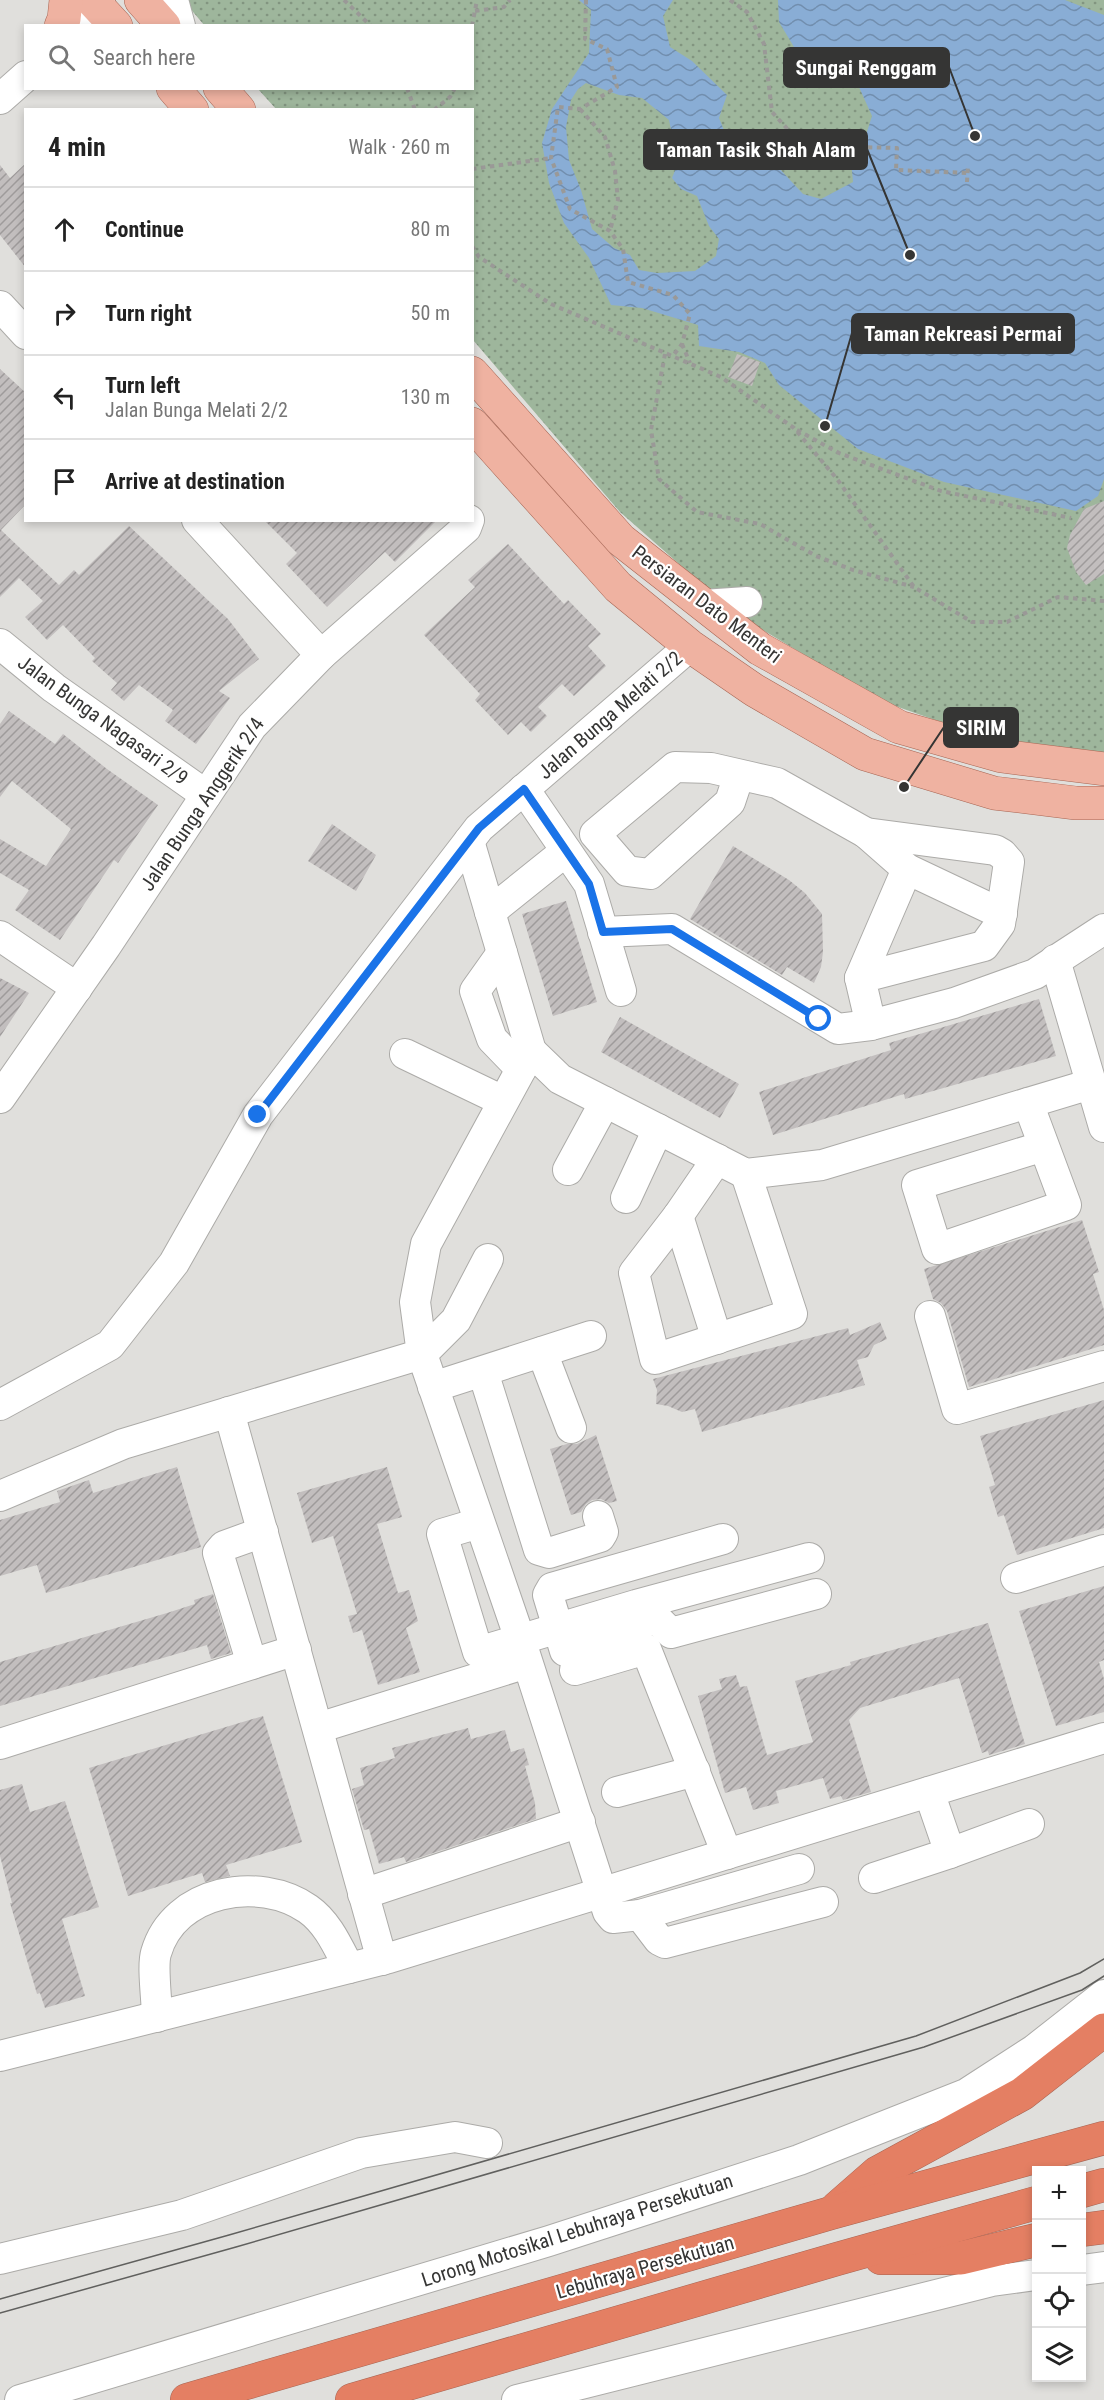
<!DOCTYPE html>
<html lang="en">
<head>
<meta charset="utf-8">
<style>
  :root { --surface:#fff; --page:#f2f2f2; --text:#222; --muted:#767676; --line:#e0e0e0 }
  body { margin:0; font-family:"Roboto Condensed",sans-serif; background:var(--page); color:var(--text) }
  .controls { position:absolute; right:18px; bottom:18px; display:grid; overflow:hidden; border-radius:0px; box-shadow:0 3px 9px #0003 }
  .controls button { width:54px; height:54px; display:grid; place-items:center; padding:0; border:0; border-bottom:2px solid var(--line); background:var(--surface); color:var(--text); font:30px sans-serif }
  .stop { position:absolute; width:18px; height:18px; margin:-14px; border:4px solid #1a73e8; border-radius:50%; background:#fff }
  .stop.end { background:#1a73e8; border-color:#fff; box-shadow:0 2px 6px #0008 }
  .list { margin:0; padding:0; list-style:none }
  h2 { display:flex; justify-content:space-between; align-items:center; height:78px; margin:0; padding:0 24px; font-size:26px }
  h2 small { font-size:20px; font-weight:400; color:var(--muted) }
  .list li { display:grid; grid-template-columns:39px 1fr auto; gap:18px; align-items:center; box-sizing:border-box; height:84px; padding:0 24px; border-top:2px solid var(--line) }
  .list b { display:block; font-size:22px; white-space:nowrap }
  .list p { margin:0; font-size:20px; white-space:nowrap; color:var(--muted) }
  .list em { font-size:20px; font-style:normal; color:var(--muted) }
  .icon { flex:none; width:33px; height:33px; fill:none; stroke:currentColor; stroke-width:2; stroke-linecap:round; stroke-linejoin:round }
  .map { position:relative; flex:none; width:1104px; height:2400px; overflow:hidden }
  .search { position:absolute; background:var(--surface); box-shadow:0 3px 9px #0003; left:24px; top:24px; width:450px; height:66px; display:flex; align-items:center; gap:15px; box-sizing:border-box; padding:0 21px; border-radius:0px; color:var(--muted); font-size:22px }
  .panel { position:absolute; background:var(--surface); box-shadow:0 3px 9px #0003; left:24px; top:108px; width:450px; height:414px; border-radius:0px }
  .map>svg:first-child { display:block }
</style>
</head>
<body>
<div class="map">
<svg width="1104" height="2400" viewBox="0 0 1104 2400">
  <defs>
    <pattern id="park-dots" width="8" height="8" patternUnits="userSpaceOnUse" patternTransform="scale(1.5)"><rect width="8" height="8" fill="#9eb69c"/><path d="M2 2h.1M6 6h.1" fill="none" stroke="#829580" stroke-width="1.8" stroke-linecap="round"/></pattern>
    <pattern id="water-waves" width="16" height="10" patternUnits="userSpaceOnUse" patternTransform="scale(1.5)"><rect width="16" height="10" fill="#89add5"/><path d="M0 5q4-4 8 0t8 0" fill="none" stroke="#718eae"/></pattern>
    <pattern id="building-hatch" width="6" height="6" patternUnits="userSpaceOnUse" patternTransform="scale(1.5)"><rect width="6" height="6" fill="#c2bebe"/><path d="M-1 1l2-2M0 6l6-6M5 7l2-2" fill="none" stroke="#9e9b9b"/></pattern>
  </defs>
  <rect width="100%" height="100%" fill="#e0dfdc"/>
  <!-- park -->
  <polygon fill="url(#park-dots)" points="183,0 1104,0 1104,752 1086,753 1007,742 958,728 881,701 758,627 695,578 620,512 473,340 472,110 276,109 258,89 472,88 472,26 204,25"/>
  <!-- water -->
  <path fill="url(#water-waves)" fill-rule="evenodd" d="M579 0H673L663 16 670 47 692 61 727 95 719 118 732 150 777 166 803 194 821 199 853 182 851 161 865 138 872 116 859 87 806 67 779 22 778 0H1065L1104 15V479L1098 496 1076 511 944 482 858 449 779 385 765 363 739 352 699 346 698 325 642 308 611 305 589 258 564 223 549 183 542 143 552 109 589 53 591 10ZM586 83 619 95 642 98 669 120 678 163 672 178 681 189 697 196 709 226 719 239 716 256 695 271 657 273 639 270 630 255 614 248 592 229 581 190 569 160 566 127 571 100 578 89Z"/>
  <!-- building -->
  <g fill="url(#building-hatch)">
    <polygon points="26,163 26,268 0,235 0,165 10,178"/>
    <polygon points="737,354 760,362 752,386 728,377"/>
    <polygon points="0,369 26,393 26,504 1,530 59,585 74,570 79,575 129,526 228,619 259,659 219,691 230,698 196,744 165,721 173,710 139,685 124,701 111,690 117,683 92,661 95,658 63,625 47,640 25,617 43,601 19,578 0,597"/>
    <polygon points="1104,501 1104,574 1086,585 1076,572 1067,548 1070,535 1084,509"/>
    <polygon points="264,520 437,520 395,562 385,552 327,607 286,564 297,553"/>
    <polygon points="508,544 564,604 568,600 601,634 588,646 606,666 574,696 562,684 538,707 547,716 531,732 521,722 508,735 475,700 480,694 424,635 475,587 468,580"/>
    <polygon points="9,711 55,744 63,734 107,769 158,805 118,863 114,860 60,940 15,910 29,890 0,873 0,839 46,866 71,829 12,781 0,797 0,724"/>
    <polygon points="332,824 376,855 356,891 308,861"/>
    <polygon points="733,846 789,880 805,893 822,914 823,952 821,967 814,983 787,967 782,975 690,919"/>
    <polygon points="566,901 597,1002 553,1016 522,914"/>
    <polygon points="0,978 29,993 0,1037"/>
    <polygon points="1039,999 1056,1056 905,1099 904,1094 773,1135 759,1092 891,1050 889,1043"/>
    <polygon points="620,1017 739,1084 720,1118 601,1052"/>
    <polygon points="1082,1220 1099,1272 1093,1274 1104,1310 1104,1345 969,1387 947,1311 941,1303 933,1299 924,1269"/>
    <polygon points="880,1322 887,1339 874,1345 868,1357 857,1360 865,1385 702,1432 695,1409 682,1412 668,1406 656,1404 657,1390 653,1379 848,1328 850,1335"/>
    <polygon points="1104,1400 1104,1528 1017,1555 1004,1515 998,1517 989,1487 995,1485 980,1436"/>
    <polygon points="596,1435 617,1501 609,1503 601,1499 592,1500 586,1504 581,1512 571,1515 550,1449 567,1444 577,1444"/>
    <polygon points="177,1467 201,1547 46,1593 37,1565 0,1576 0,1520 60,1502 57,1491 89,1480 93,1493"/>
    <polygon points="387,1467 402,1517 377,1524 398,1593 409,1590 418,1621 406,1628 420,1672 378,1685 362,1630 353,1633 348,1616 357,1614 333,1536 312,1543 297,1493"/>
    <polygon points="1104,1586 1104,1660 1099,1662 1104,1679 1104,1712 1056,1726 1019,1611"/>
    <polygon points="213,1594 231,1653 211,1659 207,1645 0,1706 0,1662 167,1613 195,1604 194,1600"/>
    <polygon points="988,1623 1025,1744 989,1755 988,1751 982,1753 959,1678 860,1708 849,1720 871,1792 843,1800 841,1796 830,1799 823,1778 776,1791 779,1803 753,1810 746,1787 725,1793 698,1696 722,1689 719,1679 736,1675 740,1687 747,1686 767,1755 813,1742 795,1681 851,1665 850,1662"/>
    <polygon points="263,1716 302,1842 226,1865 230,1876 205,1882 202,1873 128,1896 89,1768"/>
    <polygon points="468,1728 471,1739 505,1730 511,1752 524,1748 529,1765 525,1766 535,1803 536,1819 406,1862 404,1857 379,1864 369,1829 364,1830 352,1789 364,1785 360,1768 395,1758 392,1748"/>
    <polygon points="22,1784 30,1812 65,1801 99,1907 62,1919 85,1996 45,2008 40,1993 37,1994 10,1903 12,1903 0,1856 0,1790"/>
  </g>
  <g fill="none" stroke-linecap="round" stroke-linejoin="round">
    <!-- minor casing -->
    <g stroke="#acaba8" stroke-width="32">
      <g id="minor">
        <polyline points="173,0 180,26"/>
        <polyline points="78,26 100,0"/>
        <polyline points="0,99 26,76"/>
        <polyline points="0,306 26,334"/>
        <polyline points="197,520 321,655"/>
        <polyline points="703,605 747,602"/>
        <polyline points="0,644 54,688 206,795"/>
        <polyline points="739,775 730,802 650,874 627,871 595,834 675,767 711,768 777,783 866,833 907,869 1002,914"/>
        <polyline points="524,789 589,884 621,991"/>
        <polyline points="866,833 995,850 1002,854 1009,862 1000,924 984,946 860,978 871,1025 954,1003 1035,974 1104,929"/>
        <polyline points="490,912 566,851"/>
        <polyline points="603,932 672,929 838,1029 871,1025"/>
        <polyline points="0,936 77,988"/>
        <polyline points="502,953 475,991 492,1039 521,1069"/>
        <polyline points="1055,960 1104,1127"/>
        <polyline points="860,978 907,869"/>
        <polyline points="531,1051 560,1079 746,1174 822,1165 1091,1084"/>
        <polyline points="405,1054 503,1101"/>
        <polyline points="0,1098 106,946 252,726 321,655 466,528 469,520"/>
        <polyline points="1028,1103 1066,1205 937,1249 917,1185 1044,1146"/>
        <polyline points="717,1159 678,1216 634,1273 655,1359 792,1314 746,1174"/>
        <polyline points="568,1170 605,1102"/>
        <polyline points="626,1198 658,1129"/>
        <polyline points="678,1216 717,1339"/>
        <polyline points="488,1259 456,1320 422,1354 523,1648 608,1912 613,1918 640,1915 799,1869"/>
        <polyline points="930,1316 957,1409 1104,1366"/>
        <polyline points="542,1352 571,1428"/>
        <polyline points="483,1372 539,1550 549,1553 600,1537 603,1532 598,1516"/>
        <polyline points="433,1387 591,1336"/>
        <polyline points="0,1405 110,1345 174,1263 258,1115 479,828 690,646"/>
        <polyline points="229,1412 382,1960"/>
        <polyline points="0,1496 123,1444 422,1354 415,1302 426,1244 531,1051 469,841"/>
        <polyline points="479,1523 442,1534 478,1652 636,1605 809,1558"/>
        <polyline points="723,1539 552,1588 548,1595 565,1651 656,1618 671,1633 816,1594"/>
        <polyline points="1016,1578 1104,1550"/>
        <polyline points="252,1664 218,1553 224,1546 263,1532"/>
        <polyline points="575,1670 646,1649 727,1854"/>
        <polyline points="318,1728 527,1663"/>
        <polyline points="0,1744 296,1650"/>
        <polyline points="617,1792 695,1771"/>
        <polyline points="950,1853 1029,1824"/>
        <polyline points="874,1878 950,1853 929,1792"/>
        <polyline points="363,1894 580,1822"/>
        <polyline points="640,1915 659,1940 665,1943 823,1902"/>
        <path d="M157 2017C157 2001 152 1966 156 1953 174 1890 259 1875 308 1909 328 1923 338 1947 349 1968"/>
        <polyline points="0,2056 389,1958 1104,1738"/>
        <polyline points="0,2259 182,2215 361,2153 455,2137 487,2143"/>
        <polyline points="1082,2270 1104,2267"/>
        <polyline points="20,2400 549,2241 799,2160 966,2094 1034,2050 1104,1995"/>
        <polyline points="517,2400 992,2281 1036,2275"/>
      </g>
    </g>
    <!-- major casing -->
    <g stroke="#a76553" stroke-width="34">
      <g id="major">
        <polyline points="92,0 116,26"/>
        <polyline points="141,0 164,26"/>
        <polyline points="61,26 64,19 66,0"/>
        <polyline points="173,88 192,110"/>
        <polyline points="220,88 239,110"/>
        <polyline points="472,373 621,540 760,649 899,727 1001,756 1104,769"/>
        <polyline points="472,424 618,587 690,646 754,690 865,754 994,793 1076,803 1104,803"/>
      </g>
    </g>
    <!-- highway casing -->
    <g stroke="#a76553" stroke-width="34">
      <g id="highway">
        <polyline points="1082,2191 1104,2185"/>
        <polyline points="837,2208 877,2173 1022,2094 1104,2030"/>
        <polyline points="1082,2230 1104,2227"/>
        <polyline points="881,2258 961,2258 1036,2240"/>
        <polyline points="187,2400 831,2213 1104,2138"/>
        <polyline points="352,2400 837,2259 1036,2203"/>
      </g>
    </g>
    <!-- path -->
    <g stroke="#9a9997" stroke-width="4" stroke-dasharray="4.5 4.5" stroke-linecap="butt">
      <polyline points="344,0 371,26"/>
      <polyline points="586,0 585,39 607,49 617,87 580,109 558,107 551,158 570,209 610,231 623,249 628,282 673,295 690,314 682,344 672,357"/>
      <polyline points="730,0 747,12 764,44 772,112 792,134 815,146 897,148 896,170 968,173"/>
      <polyline points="475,11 504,7 510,0"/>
      <polyline points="472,26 477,0"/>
      <polyline points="407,88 415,110"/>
      <polyline points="580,109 605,137 615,171 618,200 610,231"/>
      <polyline points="434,110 450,97 455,88"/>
      <polyline points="472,169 551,158"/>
      <polyline points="967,182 968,166"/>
      <polyline points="472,246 479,257 551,304 721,377 794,428 837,479 914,587 972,622 1007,622 1058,597 1104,601"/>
      <polyline points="682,344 690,363"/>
      <polyline points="665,354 651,430 659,479 697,512 760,524 816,556 853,570 914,587"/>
      <polyline points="797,430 839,453 941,491 1071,518"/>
    </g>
    <!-- minor -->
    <use href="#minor" stroke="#fff" stroke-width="30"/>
    <!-- major -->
    <use href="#major" stroke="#efb2a1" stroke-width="33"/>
    <!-- highway -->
    <use href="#highway" stroke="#e47f63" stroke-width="33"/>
    <!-- tram -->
    <g stroke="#60605e" stroke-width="1.5">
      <polyline points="0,2299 229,2235 916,2036 1080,1973 1104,1959"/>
      <polyline points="0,2313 236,2247 924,2047 1082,1990 1104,1976"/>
    </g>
  </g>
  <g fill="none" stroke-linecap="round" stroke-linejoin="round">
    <!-- route -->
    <polyline stroke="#1a73e8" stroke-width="8" points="258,1115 479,828 524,789 589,884 603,932 672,929 819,1019"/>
  </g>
  <g text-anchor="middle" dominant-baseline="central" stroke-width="4.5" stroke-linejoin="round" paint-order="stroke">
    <!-- street labels -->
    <g font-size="20" fill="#353534" stroke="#fff">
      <text transform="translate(707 604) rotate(37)">Persiaran Dato Menteri</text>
      <text transform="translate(610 715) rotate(-41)">Jalan Bunga Melati 2/2</text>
      <text transform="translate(103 720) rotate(36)">Jalan Bunga Nagasari 2/9</text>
      <text transform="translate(202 804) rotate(-56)">Jalan Bunga Anggerik 2/4</text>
      <text transform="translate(577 2230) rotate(-18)">Lorong Motosikal Lebuhraya Persekutuan</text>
      <text transform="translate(645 2267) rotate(-16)">Lebuhraya Persekutuan</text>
    </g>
  </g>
  <!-- callouts -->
  <path fill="none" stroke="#353534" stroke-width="2" d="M975 136L949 67M910 255L867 149M825 426L852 333M904 787L944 727"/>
  <g fill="#353534" stroke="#fff" stroke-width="2">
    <circle cx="975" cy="136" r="6"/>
    <circle cx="910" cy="255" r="6"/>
    <circle cx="825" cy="426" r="6"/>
    <circle cx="904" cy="787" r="6"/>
  </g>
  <g fill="#353534" stroke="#353534" stroke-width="2">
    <rect x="784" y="48" width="165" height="39" rx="6"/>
    <rect x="644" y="130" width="223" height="39" rx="6"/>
    <rect x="852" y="314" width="222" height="39" rx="6"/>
    <rect x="944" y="708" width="74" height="39" rx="6"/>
  </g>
  <g font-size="21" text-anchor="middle" font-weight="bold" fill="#fff">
    <text x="866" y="75">Sungai Renggam</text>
    <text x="756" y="157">Taman Tasik Shah Alam</text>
    <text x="963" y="341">Taman Rekreasi Permai</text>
    <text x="981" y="735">SIRIM</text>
  </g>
</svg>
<div class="controls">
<button>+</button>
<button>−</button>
<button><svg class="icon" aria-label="locate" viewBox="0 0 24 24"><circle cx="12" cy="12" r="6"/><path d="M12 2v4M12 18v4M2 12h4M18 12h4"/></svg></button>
<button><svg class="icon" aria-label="layers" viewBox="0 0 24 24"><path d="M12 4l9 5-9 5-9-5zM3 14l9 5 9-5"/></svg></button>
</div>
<div class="stop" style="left:819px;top:1019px"></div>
<div class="stop end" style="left:258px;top:1115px"></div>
<div class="search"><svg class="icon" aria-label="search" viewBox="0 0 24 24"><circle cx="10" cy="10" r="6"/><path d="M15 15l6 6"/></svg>Search here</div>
<section class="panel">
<h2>4 min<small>Walk · 260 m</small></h2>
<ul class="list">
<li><svg class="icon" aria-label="ahead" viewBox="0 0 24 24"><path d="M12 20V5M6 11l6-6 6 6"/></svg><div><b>Continue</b></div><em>80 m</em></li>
<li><svg class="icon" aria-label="right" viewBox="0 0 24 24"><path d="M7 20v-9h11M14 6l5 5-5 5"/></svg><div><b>Turn right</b></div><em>50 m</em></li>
<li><svg class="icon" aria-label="left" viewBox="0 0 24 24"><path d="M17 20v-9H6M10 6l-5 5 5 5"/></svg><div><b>Turn left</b><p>Jalan Bunga Melati 2/2</p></div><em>130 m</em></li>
<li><svg class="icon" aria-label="arrive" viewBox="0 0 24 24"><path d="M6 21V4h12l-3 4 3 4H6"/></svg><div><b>Arrive at destination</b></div></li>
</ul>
</section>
</div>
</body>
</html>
